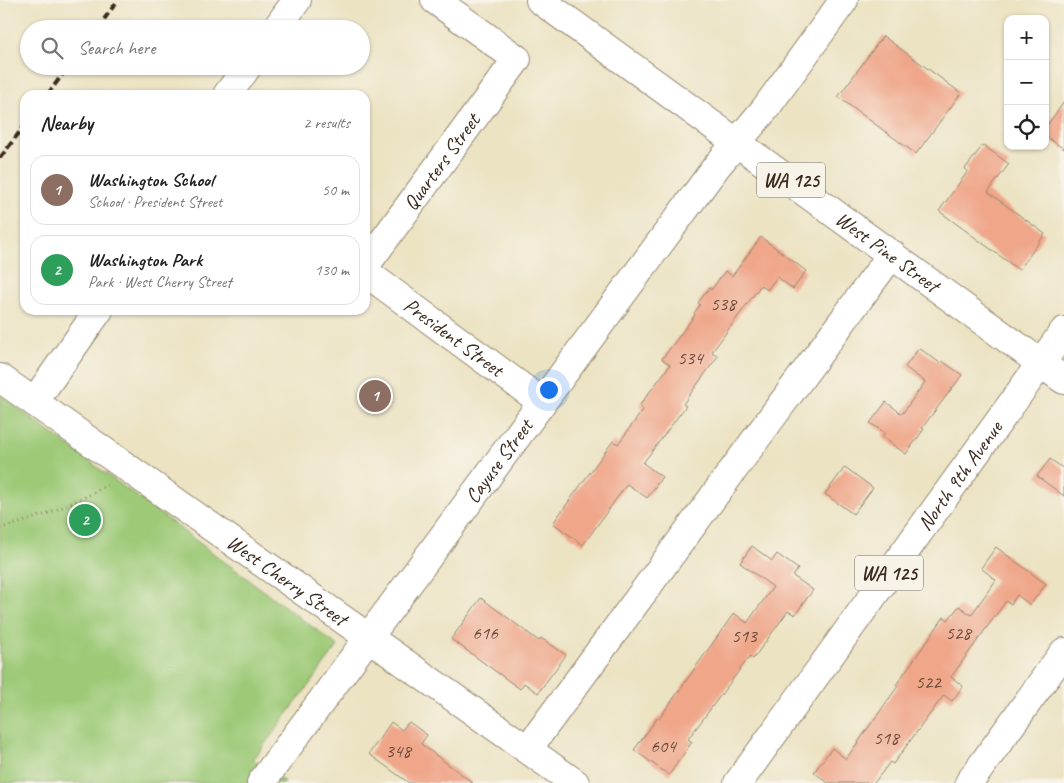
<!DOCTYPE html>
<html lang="en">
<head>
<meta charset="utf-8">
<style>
  :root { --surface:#fff; --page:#f6f6f6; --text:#222; --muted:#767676; --line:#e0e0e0; --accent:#111827 }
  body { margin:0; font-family:Caveat,sans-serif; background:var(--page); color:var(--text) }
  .controls { position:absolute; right:15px; top:15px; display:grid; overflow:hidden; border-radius:10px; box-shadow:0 1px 4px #0004 }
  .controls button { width:45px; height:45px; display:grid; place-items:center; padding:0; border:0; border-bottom:1px solid var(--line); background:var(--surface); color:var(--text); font:25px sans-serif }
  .you { position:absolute; left:548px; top:389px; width:18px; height:18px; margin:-12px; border:4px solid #fff; border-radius:50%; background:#1a73e8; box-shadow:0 0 0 8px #1a73e833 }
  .badge { display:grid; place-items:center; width:32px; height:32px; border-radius:50%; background:var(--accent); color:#fff; font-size:16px; font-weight:700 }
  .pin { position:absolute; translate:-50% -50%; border:2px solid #fff; box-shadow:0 1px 5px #0006 }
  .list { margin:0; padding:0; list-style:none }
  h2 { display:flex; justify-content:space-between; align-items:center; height:65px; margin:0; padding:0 20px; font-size:21px }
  h2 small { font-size:16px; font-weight:400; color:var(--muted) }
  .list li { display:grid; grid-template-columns:32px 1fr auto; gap:15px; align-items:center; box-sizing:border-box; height:70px; margin:0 10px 10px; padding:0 10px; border:1px solid var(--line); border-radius:15px }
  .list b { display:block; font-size:19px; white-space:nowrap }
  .list p { margin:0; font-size:16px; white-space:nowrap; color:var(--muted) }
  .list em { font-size:16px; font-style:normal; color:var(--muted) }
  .icon { flex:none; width:28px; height:28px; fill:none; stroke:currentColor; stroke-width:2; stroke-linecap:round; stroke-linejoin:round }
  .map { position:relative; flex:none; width:1064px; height:783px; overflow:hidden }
  .search { position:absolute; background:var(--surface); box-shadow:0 1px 4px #0004; left:20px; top:20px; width:350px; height:55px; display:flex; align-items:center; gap:12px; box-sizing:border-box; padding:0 18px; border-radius:28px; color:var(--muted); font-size:19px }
  .panel { position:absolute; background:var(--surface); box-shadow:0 1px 4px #0004; left:20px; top:90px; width:350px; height:225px; border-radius:15px }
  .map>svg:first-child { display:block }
</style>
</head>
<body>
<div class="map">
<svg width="1064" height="783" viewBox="0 0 1064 783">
  <rect width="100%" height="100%" fill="#f7f3e8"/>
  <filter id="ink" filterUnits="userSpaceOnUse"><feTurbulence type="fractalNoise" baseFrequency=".02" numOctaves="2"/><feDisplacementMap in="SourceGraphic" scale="10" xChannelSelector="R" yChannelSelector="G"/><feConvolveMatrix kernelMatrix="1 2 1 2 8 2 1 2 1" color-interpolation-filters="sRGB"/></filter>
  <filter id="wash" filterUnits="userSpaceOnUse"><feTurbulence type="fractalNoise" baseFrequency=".0096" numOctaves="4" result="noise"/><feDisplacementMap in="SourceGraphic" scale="20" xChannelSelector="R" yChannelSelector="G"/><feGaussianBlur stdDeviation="1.12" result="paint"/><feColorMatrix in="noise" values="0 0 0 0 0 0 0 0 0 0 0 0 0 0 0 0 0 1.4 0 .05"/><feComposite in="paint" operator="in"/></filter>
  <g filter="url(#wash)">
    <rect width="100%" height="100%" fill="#ece3c3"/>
    <!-- green -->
    <polygon fill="#9eca78" stroke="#6c7a4b" points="0,395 338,646 253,760 286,783 0,783"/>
    <g id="blocks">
      <!-- building -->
      <g fill="#efa689">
        <polygon points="883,36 961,93 916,154 838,97"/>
        <polygon points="1064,102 1064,149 1045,136 1045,128"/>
        <polygon points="983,145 1009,164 988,192 1045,234 1019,270 939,211 968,171 965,169"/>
        <polygon points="761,237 806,271 793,289 777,277 767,290 761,285 712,352 718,356 683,404 686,406 643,463 662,477 647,498 627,484 583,545 553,523 613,441 618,444 643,410 639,406 670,365 662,359 695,315 694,313 700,305 698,303 709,288 711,290 725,271 732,276"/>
        <polygon points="919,348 940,363 942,361 962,375 922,428 924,429 906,454 882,437 885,433 870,423 886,402 902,414 925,382 905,367"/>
        <polygon points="1050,459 1064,469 1064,496 1037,476"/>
        <polygon points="845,467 873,488 853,514 825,494"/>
        <polygon points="752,546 772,561 777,554 798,569 793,576 813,590 795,615 788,611 753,659 750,656 688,739 692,742 669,775 634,750 658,717 659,719 734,613 747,623 773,587 740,563"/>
        <polygon points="996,547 1046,584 1030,605 1017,595 1011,604 1006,601 951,677 963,686 952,701 944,695 893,764 890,762 874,783 828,783 814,772 832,748 846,759 898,686 896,685 944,617 948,620 959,606 971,615 996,580 981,568"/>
        <polygon points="481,598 539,641 541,638 566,655 538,693 524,683 520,689 451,639"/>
        <polygon points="391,722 402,730 409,722 427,735 421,744 473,783 409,783 369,754"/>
      </g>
    </g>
  </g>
  <g filter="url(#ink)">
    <use href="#blocks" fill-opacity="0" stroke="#948670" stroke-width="1"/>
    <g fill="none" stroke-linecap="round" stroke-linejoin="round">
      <!-- minor casing -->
      <g stroke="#948670" stroke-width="30">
        <g id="minor">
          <polyline points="276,29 297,0"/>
          <polyline points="227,95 248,66"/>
          <path id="s1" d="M365 266 517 59 435 0"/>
          <path id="s2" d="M365 272 542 402"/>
          <polyline points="1041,363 1064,331"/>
          <path id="s3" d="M0 378 575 783"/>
          <polyline points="34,402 99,310"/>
          <polyline points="527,750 892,254"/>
          <path id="s4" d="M261 783 716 167 765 109 844 0"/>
          <polyline points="969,783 1064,652"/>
        </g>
      </g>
      <!-- major casing -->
      <g stroke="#948670" stroke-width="30">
        <g id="major">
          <path id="s5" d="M540 0 1064 380"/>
          <path id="s6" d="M738 783 1041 363"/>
        </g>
      </g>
      <!-- path -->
      <path stroke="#948670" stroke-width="3" stroke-dasharray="1 4" stroke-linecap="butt" d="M0 528C35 520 76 503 107 485"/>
      <!-- minor -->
      <use href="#minor" stroke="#fff" stroke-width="28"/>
      <!-- major -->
      <use href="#major" stroke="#fff" stroke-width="28"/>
      <!-- rail -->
      <g stroke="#3b2a1e" stroke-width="4" stroke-dasharray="8 4" stroke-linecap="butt">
        <polyline points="97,29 118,0"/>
        <polyline points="47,95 69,66"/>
        <polyline points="0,158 25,125"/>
      </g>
    </g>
  </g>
  <g text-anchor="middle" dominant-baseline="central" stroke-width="4" stroke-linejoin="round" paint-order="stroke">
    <!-- number labels -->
    <g font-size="19" fill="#684939">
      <text x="723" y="304">538</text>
      <text x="690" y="358">534</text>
      <text x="485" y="633">616</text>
      <text x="958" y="633">528</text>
      <text x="744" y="636">513</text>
      <text x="928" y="682">522</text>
      <text x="886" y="738">518</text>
      <text x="663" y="746">604</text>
      <text x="398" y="751">348</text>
    </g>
    <!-- shield labels -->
    <g fill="#f7f3e8" stroke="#73665b" stroke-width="1">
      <rect x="757" y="162.5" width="68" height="35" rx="4"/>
      <rect x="855" y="555.5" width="68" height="35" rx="4"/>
    </g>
    <g font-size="20" font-weight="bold" fill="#3b2a1e">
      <text x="791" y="180">WA 125</text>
      <text x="889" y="573">WA 125</text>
    </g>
    <!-- street labels -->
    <g font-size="21" fill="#3b2a1e" stroke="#f7f3e8">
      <text stroke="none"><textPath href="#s1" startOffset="129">Quarters Street</textPath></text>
      <text stroke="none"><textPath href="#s5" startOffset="429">West Pine Street</textPath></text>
      <text stroke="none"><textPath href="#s2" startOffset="110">President Street</textPath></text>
      <text stroke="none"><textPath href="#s4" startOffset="400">Cayuse Street</textPath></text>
      <text stroke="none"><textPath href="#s6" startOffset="379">North 9th Avenue</textPath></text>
      <text stroke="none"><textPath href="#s3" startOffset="351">West Cherry Street</textPath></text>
    </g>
  </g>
</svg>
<div class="controls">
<button>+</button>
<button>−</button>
<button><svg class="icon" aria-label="locate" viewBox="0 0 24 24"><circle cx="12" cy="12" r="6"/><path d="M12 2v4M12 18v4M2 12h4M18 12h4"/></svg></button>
</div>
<div class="you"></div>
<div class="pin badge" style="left:375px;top:396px;background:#8d6e63">1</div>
<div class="pin badge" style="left:85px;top:520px;background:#2e9e5b">2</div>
<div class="search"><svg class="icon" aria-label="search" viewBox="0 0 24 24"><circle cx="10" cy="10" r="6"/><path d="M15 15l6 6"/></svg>Search here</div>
<section class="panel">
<h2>Nearby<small>2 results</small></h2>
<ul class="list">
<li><span class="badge" style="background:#8d6e63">1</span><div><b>Washington School</b><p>School · President Street</p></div><em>50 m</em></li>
<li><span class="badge" style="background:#2e9e5b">2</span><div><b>Washington Park</b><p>Park · West Cherry Street</p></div><em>130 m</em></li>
</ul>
</section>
</div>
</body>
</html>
